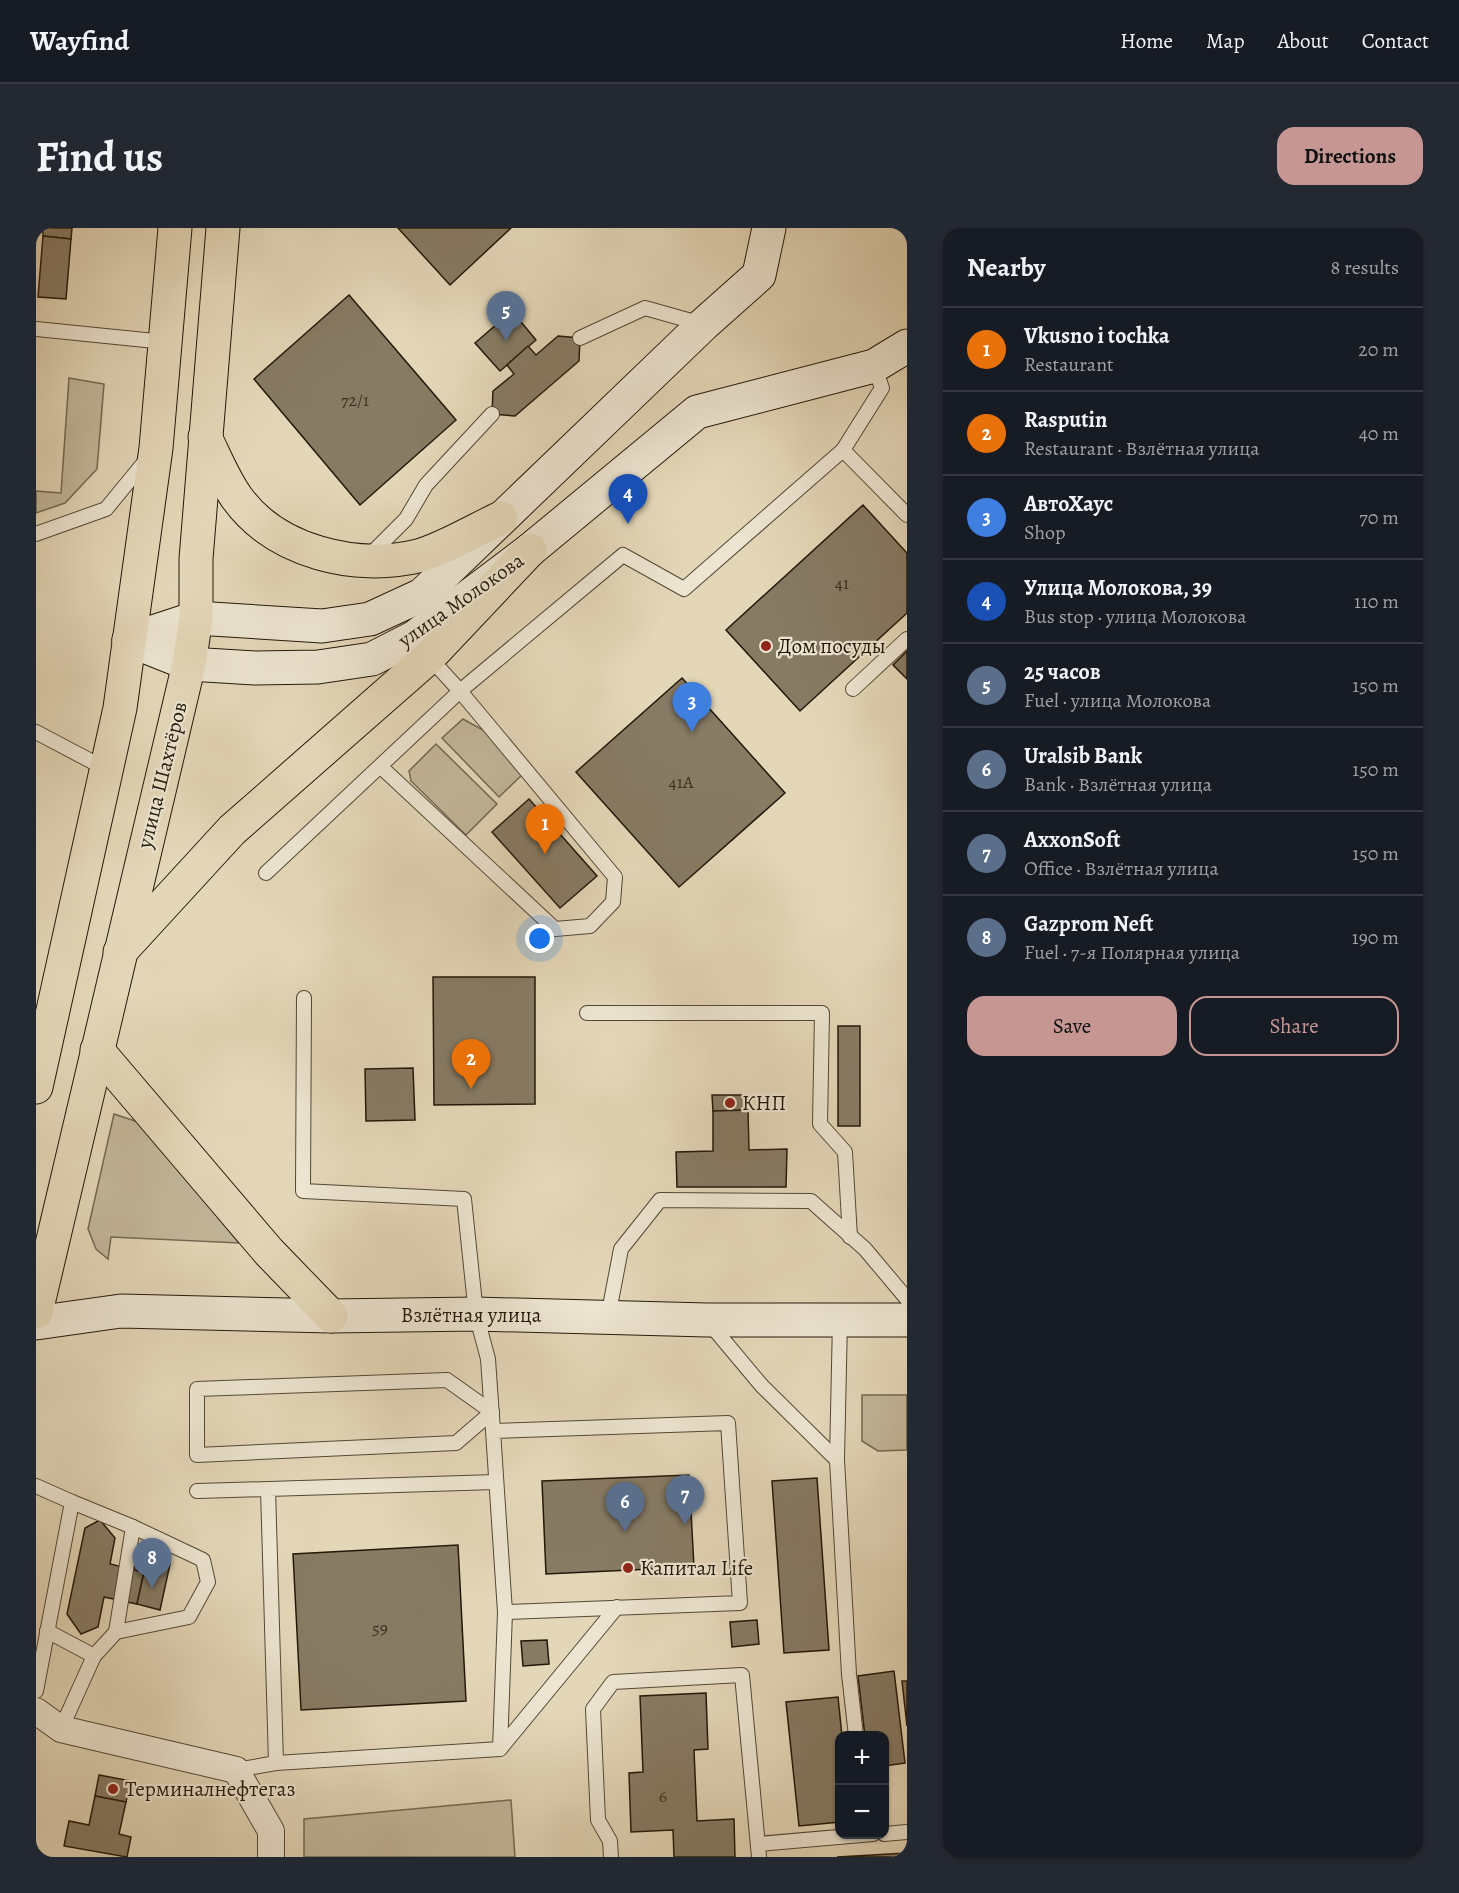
<!DOCTYPE html>
<html lang="en">
<head>
<meta charset="utf-8">
<style>
  :root { --surface:#171b24; --page:#242831; --text:#f1f3f6; --muted:#9ea1a6; --line:#363941; --accent:#c59692 }
  body { margin:0; font-family:Alegreya,serif; background:var(--page); color:var(--text) }
  .controls { position:absolute; right:18px; bottom:18px; display:grid; overflow:hidden; border-radius:12px; box-shadow:0 2px 4px #0004 }
  .controls button { width:54px; height:54px; display:grid; place-items:center; padding:0; border:0; border-bottom:2px solid var(--line); background:var(--surface); color:var(--text); font:30px sans-serif }
  .you { position:absolute; left:504px; top:711px; width:21px; height:21px; margin:-15px; border:4px solid #fff; border-radius:50%; background:#1a73e8; box-shadow:0 0 0 9px #1a73e833 }
  .badge { display:grid; place-items:center; width:39px; height:39px; border-radius:50%; background:var(--accent); color:#fff; font-size:20px; font-weight:700 }
  .pin { position:absolute; translate:-50% -50px; filter:drop-shadow(0 2px 3px #0008) }
  .pin::after { content:''; position:absolute; top:32px; width:21px; height:18px; background:inherit; clip-path:polygon(0 0,100% 0,50% 100%) }
  .list { margin:0; padding:0; list-style:none }
  h2 { display:flex; justify-content:space-between; align-items:center; height:78px; margin:0; padding:0 24px; font-size:26px }
  h2 small { font-size:20px; font-weight:400; color:var(--muted) }
  .list li { display:grid; grid-template-columns:39px 1fr auto; gap:18px; align-items:center; box-sizing:border-box; height:84px; padding:0 24px; border-top:2px solid var(--line) }
  .list b { display:block; font-size:22px; white-space:nowrap }
  .list p { margin:0; font-size:20px; white-space:nowrap; color:var(--muted) }
  .list em { font-size:20px; font-style:normal; color:var(--muted) }
  .actions { display:flex; gap:12px; padding:18px 24px }
  .actions a { flex:1; padding:14px 0; border:2px solid var(--accent); border-radius:18px; text-align:center; font-size:21px; color:var(--accent) }
  .actions .main { background:var(--accent); color:#111 }
  .map { position:relative; flex:none; width:871px; height:1629px; overflow:hidden; border-radius:18px }
  header { display:flex; align-items:center; gap:36px; box-sizing:border-box; height:84px; padding:0 30px; background:var(--surface); border-bottom:2px solid var(--line) }
  header strong { font-size:28px }
  nav { display:flex; gap:33px; margin-inline-start:auto; font-size:21px }
  .intro { display:flex; align-items:center; justify-content:space-between; box-sizing:border-box; height:144px; padding:0 36px }
  h1 { margin:0; font-size:42px }
  .button { padding:15px 27px; border-radius:18px; background:var(--accent); color:#111; font-size:21px; font-weight:700 }
  main { display:flex; gap:36px; padding:0 36px }
  aside { flex:1; background:var(--surface); border-radius:18px; box-shadow:0 2px 4px #0004 }
  .map>svg:first-child { display:block }
</style>
</head>
<body>
<header>
<strong>Wayfind</strong>
<nav><a>Home</a><a>Map</a><a>About</a><a>Contact</a></nav>
</header>
<div class="intro"><h1>Find us</h1><a class="button">Directions</a></div>
<main>
<div class="map">
<svg width="871" height="1629" viewBox="0 0 871 1629">
  <rect width="100%" height="100%" fill="#e4d7b8"/>
  <filter id="stains"><feTurbulence type="fractalNoise" baseFrequency=".00333" numOctaves="4"/><feColorMatrix values="0 0 0 0 .2 0 0 0 0 .09 0 0 0 0 .02 0 0 0 .5 -.17"/></filter>
  <radialGradient id="worn" r=".72"><stop offset=".6" stop-color="#630" stop-opacity="0"/><stop offset="1" stop-color="#630" stop-opacity=".3"/></radialGradient>
  <!-- green -->
  <g fill="#c3b79a" stroke="#736852" stroke-width="1.5">
    <polygon points="33,150 68,156 61,241 29,275 0,285 0,263 25,265"/>
    <polygon points="427,491 447,502 488,545 463,569 406,510"/>
    <polygon points="400,516 461,576 430,607 375,553 373,543"/>
    <polygon points="78,886 105,895 203,1015 75,1009 72,1031 60,1021 52,1001"/>
    <polygon points="826,1167 871,1167 871,1222 842,1223 826,1213"/>
    <polygon points="475,1572 479,1629 268,1629 268,1591"/>
  </g>
  <!-- building -->
  <g fill="#877b64" stroke="#231809" stroke-width="1.5">
    <polygon points="7,0 36,0 35,11 7,8"/>
    <polygon points="362,0 475,0 414,57"/>
    <polygon points="7,8 35,11 30,71 2,69"/>
    <polygon points="313,67 420,192 324,277 218,151"/>
    <polygon points="476,83 500,112 464,143 439,115"/>
    <polygon points="522,108 544,110 543,133 479,188 456,186 457,163 478,146 471,137 492,118 500,127"/>
    <polygon points="827,277 871,325 871,385 764,483 690,402"/>
    <polygon points="871,423 871,451 857,437"/>
    <polygon points="646,450 749,565 643,659 540,544"/>
    <polygon points="493,571 561,648 524,680 456,604"/>
    <polygon points="397,749 499,749 499,876 398,877"/>
    <rect x="802" y="798" width="22" height="100"/>
    <polygon points="377,840 379,892 330,893 329,841"/>
    <polygon points="676,867 711,867 712,882 677,883"/>
    <polygon points="712,882 713,922 751,921 750,959 641,959 640,924 677,923 677,883"/>
    <polygon points="653,1247 658,1339 510,1346 506,1253"/>
    <polygon points="781,1250 793,1422 748,1425 736,1253"/>
    <polygon points="64,1292 79,1310 74,1336 108,1344 101,1376 68,1369 62,1399 45,1406 31,1386 49,1300"/>
    <polygon points="422,1317 430,1473 265,1482 257,1326"/>
    <polygon points="101,1329 134,1336 124,1382 101,1376 108,1344 98,1342"/>
    <polygon points="721,1392 723,1416 696,1419 694,1394"/>
    <polygon points="511,1412 513,1436 487,1438 485,1413"/>
    <polygon points="858,1443 869,1535 848,1538 848,1508 829,1508 822,1448"/>
    <polygon points="866,1453 871,1453 871,1498"/>
    <polygon points="670,1465 672,1521 658,1522 661,1593 698,1591 699,1629 638,1629 637,1602 595,1604 593,1545 607,1544 604,1468"/>
    <polygon points="802,1469 806,1508 804,1508 804,1594 763,1598 750,1474"/>
    <polygon points="63,1547 95,1553 90,1574 59,1568"/>
    <polygon points="59,1568 90,1574 83,1606 95,1609 91,1629 28,1618 33,1593 53,1597"/>
    <polygon points="871,1625 871,1629 801,1629"/>
  </g>
  <g fill="none" stroke-linecap="round" stroke-linejoin="round">
    <!-- service casing -->
    <g stroke="#534835" stroke-width="16">
      <g id="service">
        <polyline points="0,101 129,114"/>
        <polyline points="544,110 609,80 666,96"/>
        <polyline points="807,222 871,287"/>
        <polyline points="0,306 70,281 111,231"/>
        <polyline points="334,327 370,291 390,257 456,186"/>
        <polyline points="393,429 424,463 587,327 648,361 807,222 846,160 838,138"/>
        <polyline points="817,461 871,411"/>
        <polyline points="0,504 70,541"/>
        <polyline points="230,645 424,463 579,649 577,674 554,698 519,701 345,539"/>
        <polyline points="268,770 267,963 428,971 440,1086 452,1131 457,1203 692,1195 704,1375 469,1384 457,1203"/>
        <polyline points="551,785 786,785 784,896 809,924 814,1009"/>
        <polyline points="572,1089 585,1021 624,972 775,973 829,1021 871,1071"/>
        <polyline points="804,1092 801,1232 813,1446 820,1508"/>
        <polyline points="674,1096 726,1158 801,1232"/>
        <polygon points="411,1152 456,1184 420,1215 161,1227 161,1161"/>
        <polyline points="460,1254 232,1261 240,1535 464,1521 581,1379"/>
        <polyline points="0,1258 36,1274 0,1463"/>
        <polyline points="161,1263 232,1261"/>
        <polyline points="11,1403 58,1428 80,1404 153,1389 172,1354 167,1332 97,1299 36,1274"/>
        <polyline points="80,1404 97,1299"/>
        <polyline points="25,1501 58,1428"/>
        <polyline points="464,1521 469,1384"/>
        <polyline points="200,1542 240,1535"/>
        <polyline points="848,1606 871,1604"/>
        <polyline points="722,1616 837,1606"/>
        <polyline points="575,1629 574,1613 562,1592 557,1481 577,1454 706,1447 723,1629"/>
      </g>
    </g>
    <!-- minor casing -->
    <g stroke="#534835" stroke-width="28">
      <polyline id="minor" points="0,1483 25,1501 200,1542 235,1603 235,1629"/>
    </g>
    <!-- secondary casing -->
    <g stroke="#231809" stroke-width="35">
      <g id="secondary">
        <polyline points="93,412 153,436 219,440 282,439 336,431 379,409 494,322 661,184 838,138 871,118"/>
        <polyline points="93,412 160,390 286,398 334,391 386,367 668,96 723,47 733,0"/>
        <polyline points="0,1095 85,1083 295,1088 440,1086 671,1092 871,1092"/>
      </g>
    </g>
    <!-- primary casing -->
    <g stroke="#231809" stroke-width="35">
      <g id="primary">
        <path d="M169 209C179 229 188 252 201 270 240 324 320 343 382 328 406 322 441 301 465 290"/>
        <polyline points="84,724 196,602 393,429 494,322"/>
        <polyline points="61,822 233,1024 295,1088"/>
        <polyline points="0,859 84,480 120,220 139,0"/>
        <polyline points="0,1084 153,436 160,390 160,331 187,0"/>
      </g>
    </g>
    <!-- service -->
    <use href="#service" stroke="#ede5d1" stroke-width="14"/>
    <!-- minor -->
    <use href="#minor" stroke="#ede5d1" stroke-width="26"/>
    <!-- secondary -->
    <use href="#secondary" stroke="#ede5d1" stroke-width="33"/>
    <!-- primary -->
    <use href="#primary" stroke="#e4d7b8" stroke-width="33"/>
  </g>
  <!-- markers -->
  <g fill="#8f2418" stroke="#ede5d1" stroke-width="2">
    <circle cx="730" cy="418" r="6"/>
    <circle cx="694" cy="875" r="6"/>
    <circle cx="592" cy="1340" r="6"/>
    <circle cx="77" cy="1561" r="6"/>
  </g>
  <g text-anchor="middle" dominant-baseline="central" stroke-width="4.5" stroke-linejoin="round" paint-order="stroke">
    <!-- number labels -->
    <g font-size="18" fill="#3c3120">
      <text x="319" y="172">72/1</text>
      <text x="806" y="355">41</text>
      <text x="645" y="554">41А</text>
      <text x="344" y="1400">59</text>
      <text x="627" y="1568">6</text>
    </g>
    <!-- street labels -->
    <g font-size="21" fill="#231809" stroke="#ede5d1">
      <text transform="translate(425 372) rotate(-35)">улица Молокова</text>
      <text transform="translate(126 547) rotate(-76)">улица Шахтёров</text>
      <text x="435" y="1087">Взлётная улица</text>
    </g>
    <!-- poi labels -->
    <g font-size="21" fill="#231809" stroke="#ede5d1" text-anchor="start">
      <text x="742" y="418">Дом посуды</text>
      <text x="706" y="875">КНП</text>
      <text x="604" y="1340">Капитал Life</text>
      <text x="89" y="1561">Терминалнефтегаз</text>
    </g>
  </g>
  <rect width="100%" height="100%" filter="url(#stains)"/>
  <rect width="100%" height="100%" fill="url(#worn)"/>
</svg>
<div class="controls">
<button>+</button>
<button>−</button>
</div>
<div class="you"></div>
<div class="pin badge" style="left:509px;top:626px;background:#e8710a">1</div>
<div class="pin badge" style="left:435px;top:861px;background:#e8710a">2</div>
<div class="pin badge" style="left:656px;top:504px;background:#3f7fe0">3</div>
<div class="pin badge" style="left:592px;top:296px;background:#1a4fb4">4</div>
<div class="pin badge" style="left:470px;top:113px;background:#5c6f8a">5</div>
<div class="pin badge" style="left:589px;top:1304px;background:#5c6f8a">6</div>
<div class="pin badge" style="left:649px;top:1297px;background:#5c6f8a">7</div>
<div class="pin badge" style="left:116px;top:1360px;background:#5c6f8a">8</div>
</div>
<aside>
<h2>Nearby<small>8 results</small></h2>
<ul class="list">
<li><span class="badge" style="background:#e8710a">1</span><div><b>Vkusno i tochka</b><p>Restaurant</p></div><em>20 m</em></li>
<li><span class="badge" style="background:#e8710a">2</span><div><b>Rasputin</b><p>Restaurant · Взлётная улица</p></div><em>40 m</em></li>
<li><span class="badge" style="background:#3f7fe0">3</span><div><b>АвтоХаус</b><p>Shop</p></div><em>70 m</em></li>
<li><span class="badge" style="background:#1a4fb4">4</span><div><b>Улица Молокова, 39</b><p>Bus stop · улица Молокова</p></div><em>110 m</em></li>
<li><span class="badge" style="background:#5c6f8a">5</span><div><b>25 часов</b><p>Fuel · улица Молокова</p></div><em>150 m</em></li>
<li><span class="badge" style="background:#5c6f8a">6</span><div><b>Uralsib Bank</b><p>Bank · Взлётная улица</p></div><em>150 m</em></li>
<li><span class="badge" style="background:#5c6f8a">7</span><div><b>AxxonSoft</b><p>Office · Взлётная улица</p></div><em>150 m</em></li>
<li><span class="badge" style="background:#5c6f8a">8</span><div><b>Gazprom Neft</b><p>Fuel · 7-я Полярная улица</p></div><em>190 m</em></li>
</ul>
<div class="actions"><a class="main">Save</a><a>Share</a></div>
</aside>
</main>
</body>
</html>
